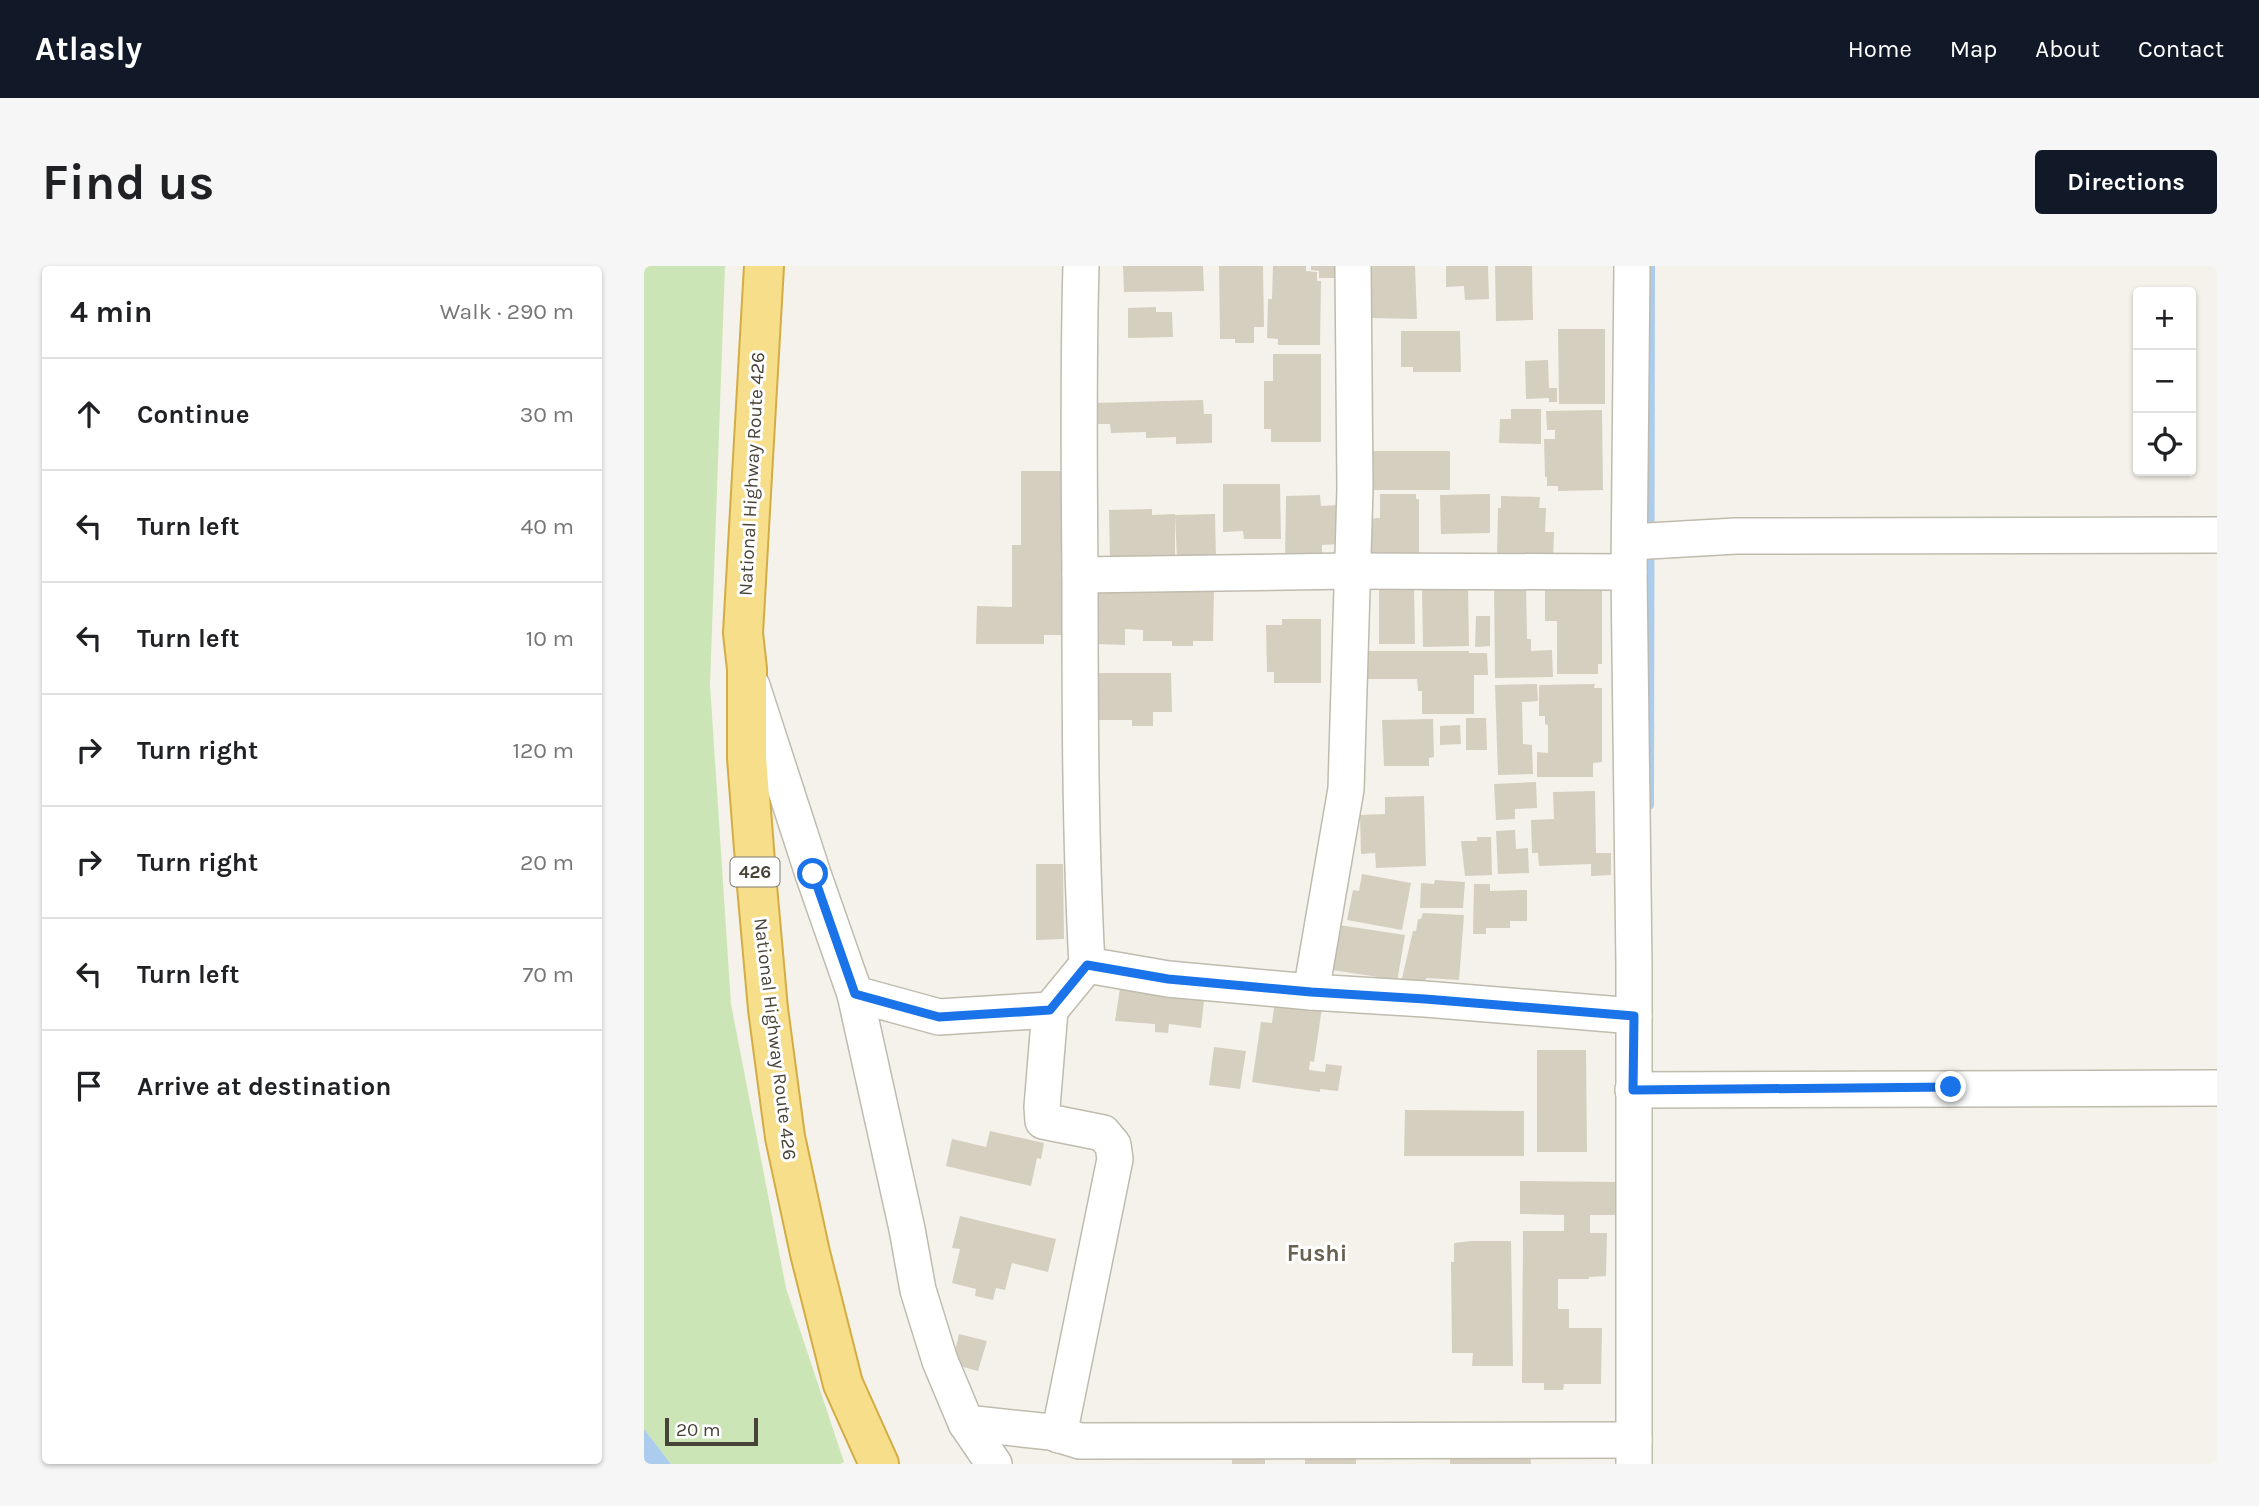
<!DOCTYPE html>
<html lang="en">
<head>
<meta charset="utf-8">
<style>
  :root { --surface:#fff; --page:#f6f6f6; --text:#202124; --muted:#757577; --line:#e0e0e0; --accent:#111827 }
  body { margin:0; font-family:Karla,sans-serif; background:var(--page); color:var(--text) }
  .controls { position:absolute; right:21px; top:21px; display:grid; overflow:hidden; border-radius:7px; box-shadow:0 2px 5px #0004 }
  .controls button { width:63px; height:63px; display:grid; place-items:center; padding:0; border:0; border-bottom:2px solid var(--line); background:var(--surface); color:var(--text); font:35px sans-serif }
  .scale { position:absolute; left:21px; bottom:18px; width:93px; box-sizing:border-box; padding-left:7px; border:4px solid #484339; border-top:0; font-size:19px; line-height:24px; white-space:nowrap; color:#484339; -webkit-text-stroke:5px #fff; paint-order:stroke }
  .stop { position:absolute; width:21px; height:21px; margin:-16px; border:5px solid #1a73e8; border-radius:50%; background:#fff }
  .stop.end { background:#1a73e8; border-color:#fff; box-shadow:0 2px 7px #0008 }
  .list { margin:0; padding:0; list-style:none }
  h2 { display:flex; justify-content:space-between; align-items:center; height:91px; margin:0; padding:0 28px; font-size:30px }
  h2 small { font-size:23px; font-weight:400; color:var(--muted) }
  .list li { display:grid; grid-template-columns:46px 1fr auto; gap:21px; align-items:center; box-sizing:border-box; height:112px; padding:0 28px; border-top:2px solid var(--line) }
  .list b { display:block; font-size:26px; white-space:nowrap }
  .list em { font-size:23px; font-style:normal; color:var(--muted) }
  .icon { flex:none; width:38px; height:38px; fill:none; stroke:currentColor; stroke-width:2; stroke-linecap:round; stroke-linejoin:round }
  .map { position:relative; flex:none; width:1573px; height:1198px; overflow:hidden; border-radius:7px }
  header { display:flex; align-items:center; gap:42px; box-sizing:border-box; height:98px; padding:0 35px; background:var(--accent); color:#fff }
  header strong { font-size:33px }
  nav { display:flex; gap:38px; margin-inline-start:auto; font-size:24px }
  .intro { display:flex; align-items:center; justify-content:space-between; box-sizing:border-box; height:168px; padding:0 42px }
  h1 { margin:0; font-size:49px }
  .button { padding:18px 32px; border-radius:7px; background:var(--accent); color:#fff; font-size:24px; font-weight:700 }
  main { display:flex; gap:42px; padding:0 42px }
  aside { flex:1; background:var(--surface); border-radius:7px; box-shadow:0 2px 5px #0004 }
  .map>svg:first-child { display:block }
</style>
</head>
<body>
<header>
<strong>Atlasly</strong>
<nav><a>Home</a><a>Map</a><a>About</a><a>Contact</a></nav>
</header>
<div class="intro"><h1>Find us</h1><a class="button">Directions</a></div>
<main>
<aside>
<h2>4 min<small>Walk · 290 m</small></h2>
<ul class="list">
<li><svg class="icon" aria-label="ahead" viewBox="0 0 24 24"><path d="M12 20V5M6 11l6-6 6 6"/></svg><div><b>Continue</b></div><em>30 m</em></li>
<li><svg class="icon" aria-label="left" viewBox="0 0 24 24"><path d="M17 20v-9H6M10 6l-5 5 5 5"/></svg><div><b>Turn left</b></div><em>40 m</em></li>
<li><svg class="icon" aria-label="left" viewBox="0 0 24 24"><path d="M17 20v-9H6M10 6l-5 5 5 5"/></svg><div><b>Turn left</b></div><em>10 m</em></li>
<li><svg class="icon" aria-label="right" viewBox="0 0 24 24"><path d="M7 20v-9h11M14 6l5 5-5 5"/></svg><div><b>Turn right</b></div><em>120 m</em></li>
<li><svg class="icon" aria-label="right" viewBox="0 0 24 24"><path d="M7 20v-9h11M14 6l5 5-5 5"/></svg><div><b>Turn right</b></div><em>20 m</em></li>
<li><svg class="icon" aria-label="left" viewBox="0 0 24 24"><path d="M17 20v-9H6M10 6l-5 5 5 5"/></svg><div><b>Turn left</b></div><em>70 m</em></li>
<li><svg class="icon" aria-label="arrive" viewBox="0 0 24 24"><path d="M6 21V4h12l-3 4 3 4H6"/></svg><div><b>Arrive at destination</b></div></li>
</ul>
</aside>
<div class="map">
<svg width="1573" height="1198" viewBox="0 0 1573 1198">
  <rect width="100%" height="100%" fill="#f4f2ea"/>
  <!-- green -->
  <polygon fill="#cce5b6" points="0,0 81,0 66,419 87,738 142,1022 200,1196 196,1198 27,1198 0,1163"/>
  <!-- water -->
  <polygon fill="#abccec" points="0,1163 27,1198 0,1198"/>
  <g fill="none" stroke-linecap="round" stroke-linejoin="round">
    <!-- stream -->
    <polyline stroke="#abccec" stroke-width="10" points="1005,539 1006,0"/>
  </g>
  <!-- building -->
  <g fill="#d5cfc0">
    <polygon points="479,0 559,0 560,25 480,26"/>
    <polygon points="575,0 619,0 620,61 610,61 610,77 591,77 591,73 576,73"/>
    <polygon points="629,0 662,0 662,5 673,6 673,15 677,15 676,79 634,79 634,73 623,72 624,33 628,33"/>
    <polygon points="667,0 700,0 700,12 675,12 675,5 667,4"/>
    <polygon points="721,0 771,0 773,53 725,52"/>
    <polygon points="802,0 844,0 845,33 821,34 820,20 802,21"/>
    <polygon points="851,0 888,0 889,54 852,55"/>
    <polygon points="512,41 512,46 528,46 529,71 484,72 484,42"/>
    <polygon points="914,63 961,63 961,138 915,138"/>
    <polygon points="757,65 816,65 817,106 769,106 769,101 757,101"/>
    <polygon points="629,88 677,88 677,176 627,176 627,163 620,163 620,115 629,115"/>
    <polygon points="904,94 905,122 913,122 913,136 905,136 905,132 882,133 881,95"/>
    <polygon points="559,134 560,148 568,148 568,177 532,178 532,171 502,172 502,166 467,167 466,158 452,158 451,137"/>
    <polygon points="867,143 897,143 897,178 855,177 856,153 867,153"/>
    <polygon points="958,144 959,224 914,225 914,220 903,220 903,211 901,211 900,173 911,173 911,164 903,164 902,145"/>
    <polygon points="726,185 806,185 806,224 727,224"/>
    <polygon points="377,205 418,205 418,369 400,369 400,378 332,378 333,340 368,341 368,279 377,279"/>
    <polygon points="579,218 636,218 637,273 600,273 599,265 579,266"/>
    <polygon points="736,228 772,228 772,233 775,233 775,296 721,296 721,253 736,252"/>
    <polygon points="846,228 846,267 797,268 796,229"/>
    <polygon points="676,229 677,240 695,239 696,278 678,279 678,296 641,297 642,230"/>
    <polygon points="857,230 896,231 895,242 902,242 901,266 910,266 909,295 853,293 854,242 857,242"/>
    <polygon points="508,243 508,249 531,248 531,293 466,294 465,244"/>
    <polygon points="571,248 572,292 533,293 531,249"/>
    <polygon points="850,317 882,317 883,373 887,373 887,385 908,384 909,411 851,412"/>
    <polygon points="770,320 771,378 735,378 735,321"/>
    <polygon points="901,320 958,320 958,398 954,398 954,408 913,408 913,355 901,355"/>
    <polygon points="452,322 570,322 569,375 549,375 549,380 528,380 528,375 499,375 499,364 481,363 481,379 452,378"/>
    <polygon points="778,322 824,322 825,380 779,381"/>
    <polygon points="832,350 846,350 846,380 831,381"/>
    <polygon points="638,353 677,353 677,417 630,417 630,406 623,406 622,359 638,359"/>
    <polygon points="723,385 825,385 825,387 843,387 844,409 830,409 830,448 778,448 778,425 774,425 773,413 723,413"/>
    <polygon points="453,407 527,407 528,446 509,446 509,460 488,460 488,454 452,454"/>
    <polygon points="893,418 894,435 878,436 879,478 888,479 889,508 854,509 851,419"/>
    <polygon points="951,418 950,422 958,422 958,496 949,497 949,511 893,511 893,486 904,487 904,459 901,458 901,450 895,450 895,419"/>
    <polygon points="822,452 842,452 843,484 822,484"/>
    <polygon points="789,453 790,491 785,492 785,500 740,500 738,454"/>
    <polygon points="816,459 817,478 796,479 796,460"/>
    <polygon points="892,516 893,542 871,543 871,553 852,554 850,518"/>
    <polygon points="951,525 952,587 967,587 967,609 947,610 947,598 895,600 894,587 888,587 887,554 910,553 909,526"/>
    <polygon points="780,530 782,600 732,602 731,587 717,588 716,549 741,548 741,531"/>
    <polygon points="871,564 872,583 884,582 885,607 854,608 852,565"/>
    <polygon points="833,571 847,571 848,609 821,610 817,575 833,575"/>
    <polygon points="392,598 419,598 420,673 392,674"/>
    <polygon points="718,608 767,617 758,664 703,654 709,624 715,625"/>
    <polygon points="791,614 821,616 819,642 776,642 777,617 790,618"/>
    <polygon points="830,618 846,618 846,625 883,624 883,655 866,655 866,662 842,662 842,668 829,668"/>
    <polygon points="779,647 820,649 815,714 782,712 780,724 756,721 769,665 772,665 774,653 777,653"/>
    <polygon points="695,659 761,669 752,722 733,719 734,711 688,704"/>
    <polygon points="477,716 561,725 557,762 525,758 524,767 511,766 511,758 471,755"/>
    <polygon points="631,734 678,742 670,796 666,795 665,804 681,806 682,798 698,800 694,825 676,823 676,826 608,816 617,756 628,757"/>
    <polygon points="570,781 602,785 596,823 565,819"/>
    <polygon points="893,784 942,784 943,886 893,886"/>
    <polygon points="761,844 880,845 880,890 760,890"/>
    <polygon points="346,865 400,877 397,893 393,892 387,920 302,900 308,873 342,881"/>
    <polygon points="876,915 973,916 972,949 946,949 946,967 963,967 962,1010 945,1011 945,1013 914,1013 914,1043 925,1043 925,1062 958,1062 957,1118 920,1118 919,1124 900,1124 900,1117 878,1117 879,965 920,965 920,949 876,948"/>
    <polygon points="316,950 412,973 404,1006 368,997 361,1024 352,1022 349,1034 331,1030 332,1023 308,1017 316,983 308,982"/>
    <polygon points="827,975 867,975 869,1100 828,1100 829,1087 808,1087 807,996 810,996 810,977"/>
    <polygon points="315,1068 343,1075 334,1105 308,1098"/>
    <polygon points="661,1188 712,1190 712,1198 661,1198"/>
    <polygon points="886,1188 887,1198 806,1198 806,1190"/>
    <rect x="588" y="1191" width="33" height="7"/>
  </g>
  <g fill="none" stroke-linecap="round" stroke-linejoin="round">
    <!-- minor casing -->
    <g stroke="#bfbbad" stroke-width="38">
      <g id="minor">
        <polyline points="988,0 985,306 990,701 990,1198"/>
        <polyline points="987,276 1092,270 1573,269"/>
        <polyline points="436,309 708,305 985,306"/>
        <polyline points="108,420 169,608 211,728 263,963 274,1024 296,1095 322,1157 350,1198"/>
        <polyline points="443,699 524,713 667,726 781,733 990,750"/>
        <polyline points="667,726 702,523 711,223 709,0"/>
        <path d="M211 728 295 751 406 744 443 699C436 569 436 438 436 307 435 205 434 102 437 0"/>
        <polyline points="406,744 398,841 399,855 459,867 469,879 471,893 415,1169"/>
        <polyline points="989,824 1573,822"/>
        <polyline points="322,1157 407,1166 436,1175 990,1174"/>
      </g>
    </g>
    <!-- trunk casing -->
    <g stroke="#d4ac44" stroke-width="42">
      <polyline id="trunk" points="120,0 99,367 103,403 103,492 112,609 124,743 141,871 166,987 199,1118 235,1198"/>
    </g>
    <!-- minor -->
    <use href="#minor" stroke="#fff" stroke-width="35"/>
    <!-- trunk -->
    <use href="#trunk" stroke="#f6de8a" stroke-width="38"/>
  </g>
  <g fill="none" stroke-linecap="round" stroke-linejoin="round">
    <!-- route -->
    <polyline stroke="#1a73e8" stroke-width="9" points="169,608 211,728 295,751 406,744 443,699 524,713 667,726 781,733 990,750 989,824 1307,821"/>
  </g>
  <g text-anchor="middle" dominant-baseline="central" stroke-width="6" stroke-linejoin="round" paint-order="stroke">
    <!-- shield labels -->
    <rect fill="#fff" stroke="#7f7b74" stroke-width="2" x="86.5" y="591.5" width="49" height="29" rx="5"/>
    <g font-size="18" font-weight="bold" fill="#484339">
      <text x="111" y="606">426</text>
    </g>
    <!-- street labels -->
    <g font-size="19" fill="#484339" stroke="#fff">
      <text transform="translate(108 208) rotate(-87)">National Highway Route 426</text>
      <text transform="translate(131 773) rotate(83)">National Highway Route 426</text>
    </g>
    <!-- quarter labels -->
    <g font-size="23" font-weight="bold" fill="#6a6251" stroke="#fff">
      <text x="673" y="987">Fushi</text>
    </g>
  </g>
</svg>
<div class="controls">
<button>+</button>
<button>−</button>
<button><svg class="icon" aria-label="locate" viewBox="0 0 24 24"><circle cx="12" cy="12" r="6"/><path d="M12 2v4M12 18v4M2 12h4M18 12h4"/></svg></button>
</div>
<div class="scale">20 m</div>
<div class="stop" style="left:169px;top:608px"></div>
<div class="stop end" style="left:1307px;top:821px"></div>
</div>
</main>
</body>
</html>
